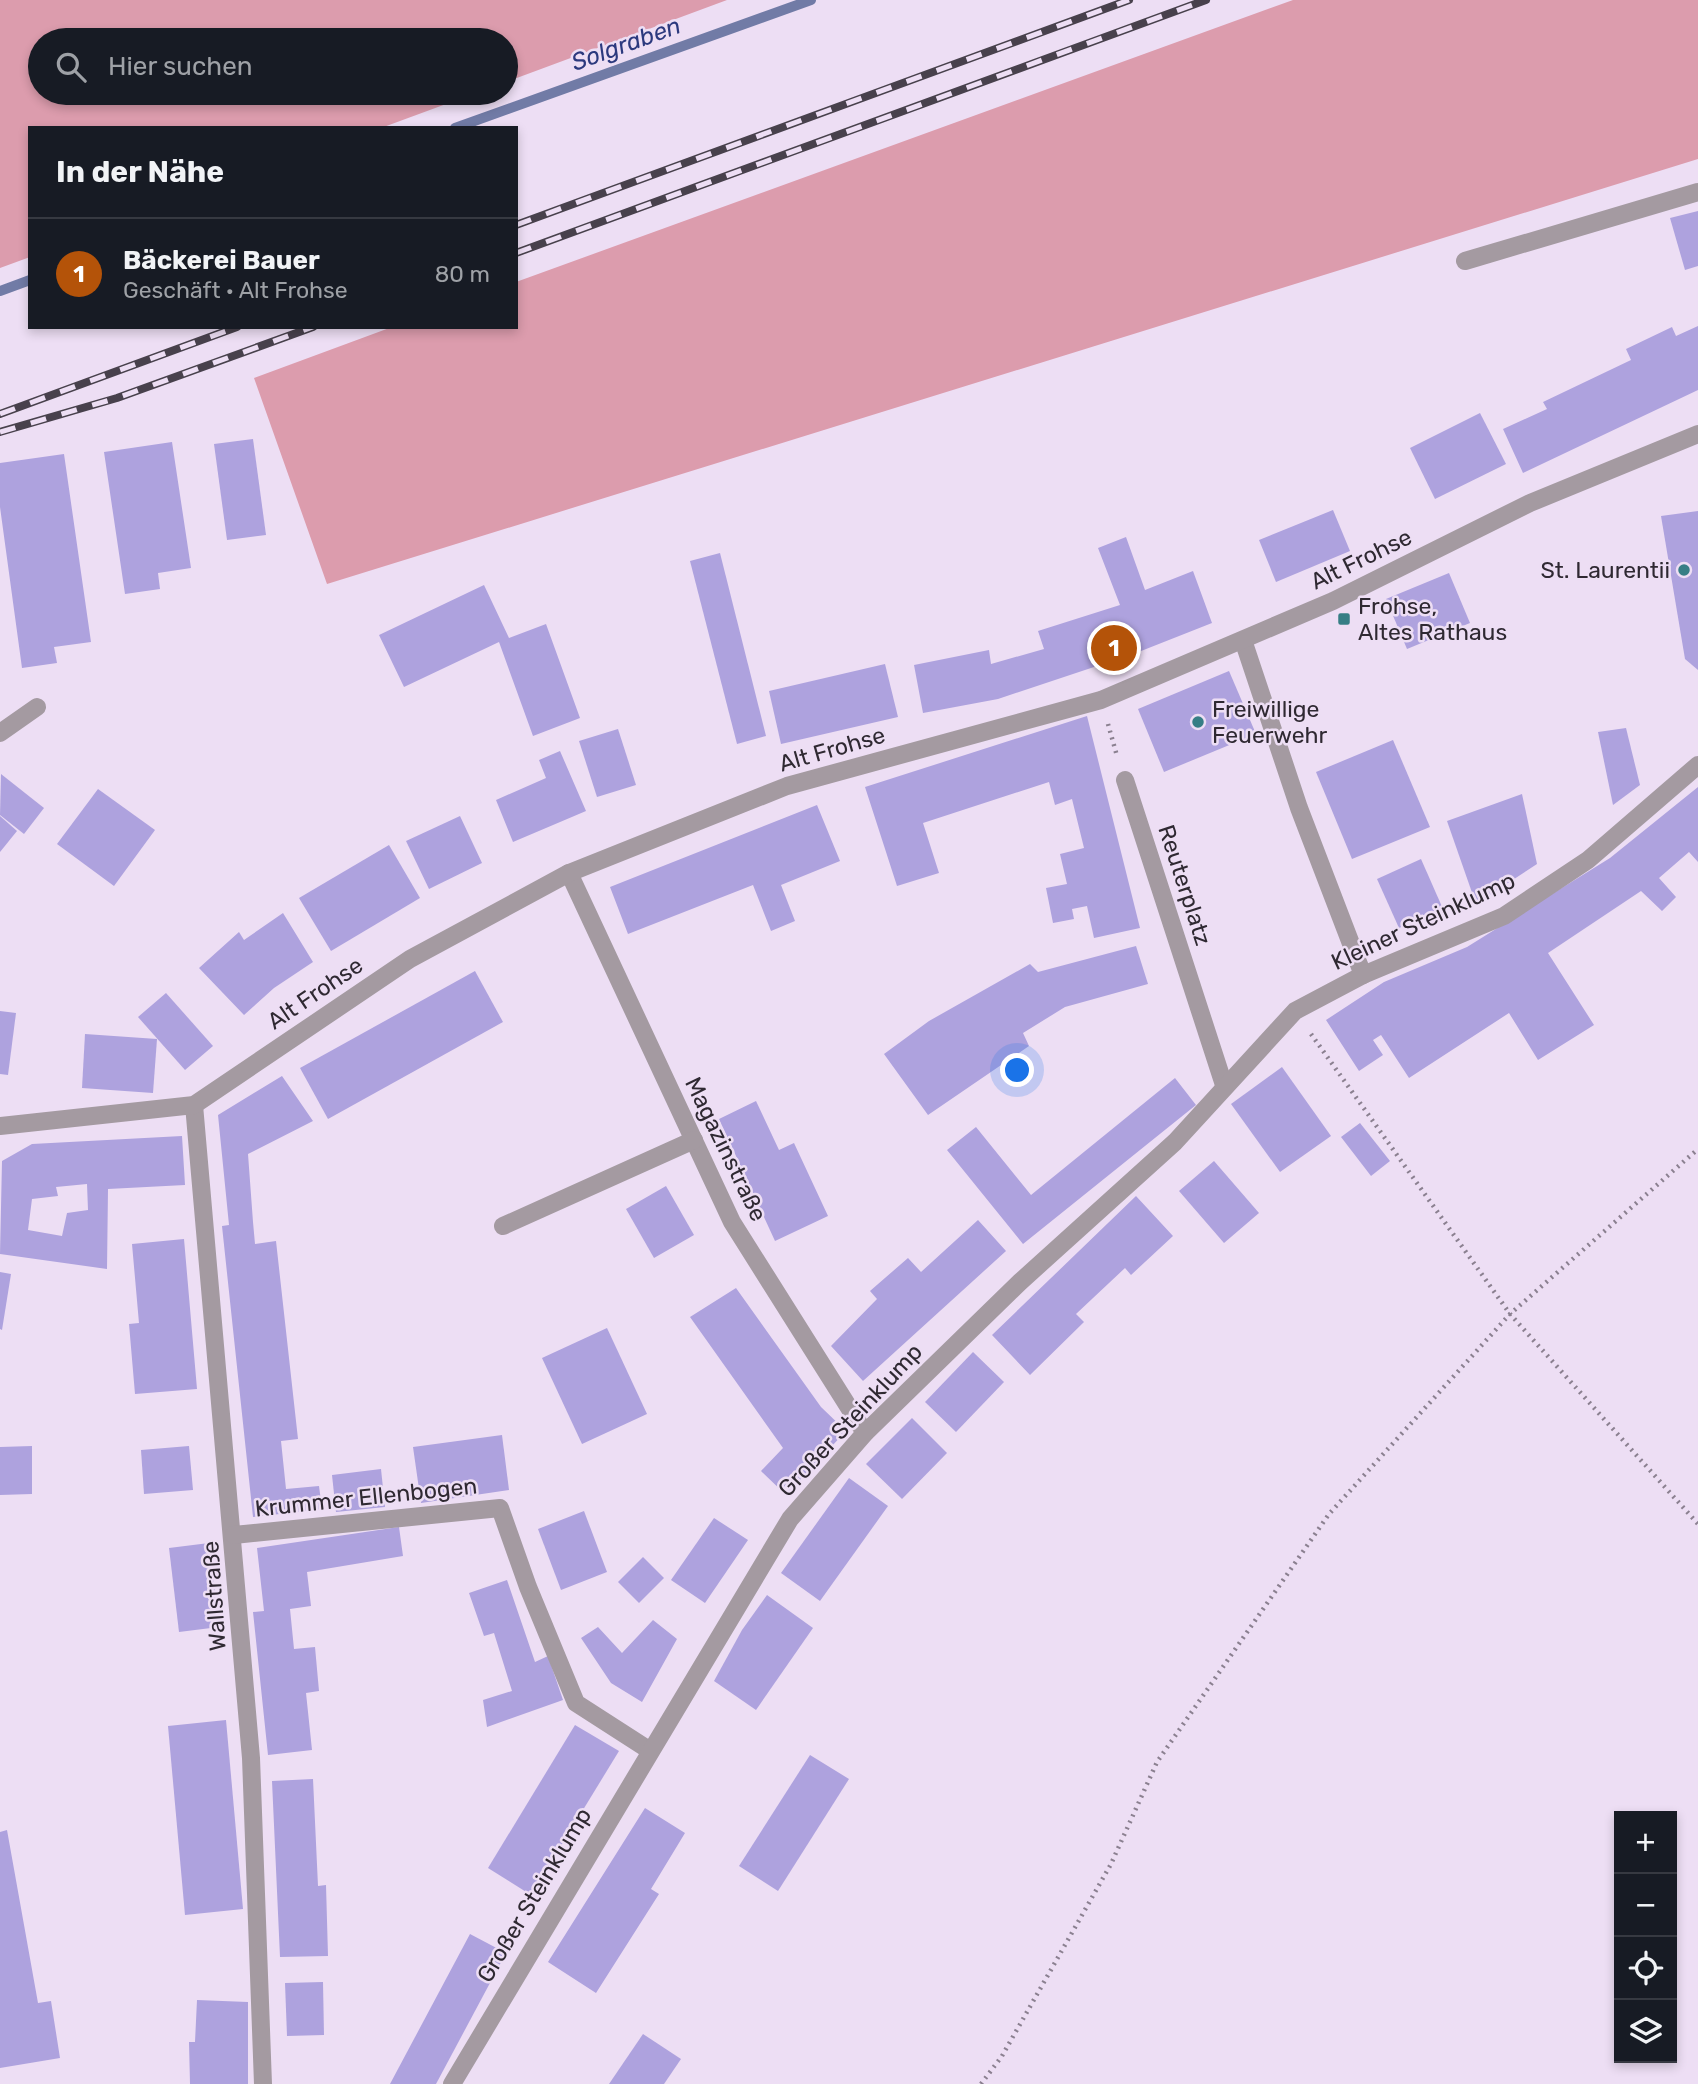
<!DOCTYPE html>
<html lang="de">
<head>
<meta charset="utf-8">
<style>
  :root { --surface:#171b24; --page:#20242c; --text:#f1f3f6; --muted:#9ea1a6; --line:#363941; --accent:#b45309 }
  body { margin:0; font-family:Rubik,sans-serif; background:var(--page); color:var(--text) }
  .controls { position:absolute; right:21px; bottom:21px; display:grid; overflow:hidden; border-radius:0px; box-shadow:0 4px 10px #0003 }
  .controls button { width:63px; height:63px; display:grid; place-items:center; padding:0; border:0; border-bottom:2px solid var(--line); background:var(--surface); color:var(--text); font:35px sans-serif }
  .you { position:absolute; left:1018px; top:1071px; width:24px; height:24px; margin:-18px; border:5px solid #fff; border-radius:50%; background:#1a73e8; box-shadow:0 0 0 10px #1a73e833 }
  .badge { display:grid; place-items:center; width:46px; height:46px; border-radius:50%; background:var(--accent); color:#fff; font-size:23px; font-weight:700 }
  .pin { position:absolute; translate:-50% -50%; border:4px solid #fff; box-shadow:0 2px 7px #0006 }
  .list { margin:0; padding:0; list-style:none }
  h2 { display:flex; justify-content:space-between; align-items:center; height:91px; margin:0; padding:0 28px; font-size:30px }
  h2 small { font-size:23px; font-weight:400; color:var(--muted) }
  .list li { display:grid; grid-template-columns:46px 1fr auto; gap:21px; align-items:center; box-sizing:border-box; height:112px; padding:0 28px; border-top:2px solid var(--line) }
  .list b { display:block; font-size:26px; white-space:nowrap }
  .list p { margin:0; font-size:23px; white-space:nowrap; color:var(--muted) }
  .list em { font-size:23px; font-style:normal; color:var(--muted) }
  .icon { flex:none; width:38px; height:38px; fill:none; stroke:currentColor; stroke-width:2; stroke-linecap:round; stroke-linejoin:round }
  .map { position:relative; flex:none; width:1698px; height:2084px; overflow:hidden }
  .search { position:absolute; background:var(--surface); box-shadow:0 4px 10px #0003; left:28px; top:28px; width:490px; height:77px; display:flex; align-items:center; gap:18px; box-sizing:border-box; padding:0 24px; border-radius:38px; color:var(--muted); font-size:26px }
  .panel { position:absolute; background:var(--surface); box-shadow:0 4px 10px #0003; left:28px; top:126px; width:490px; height:203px; border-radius:0px }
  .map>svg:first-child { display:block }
</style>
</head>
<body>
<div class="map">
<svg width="1698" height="2084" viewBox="0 0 1698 2084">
  <rect width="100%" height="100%" fill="#eddef4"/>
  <!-- green -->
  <g fill="#dc9cad">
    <polygon points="0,0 727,0 506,82 506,40 40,40 40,93 476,93 381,128 30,128 30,257 0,268"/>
    <polygon points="1293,0 1698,0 1698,159 327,584 254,378 392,327 516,327 516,282"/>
  </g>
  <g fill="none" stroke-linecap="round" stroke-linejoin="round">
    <!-- stream -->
    <g stroke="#717ba6" stroke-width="10">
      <polyline points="455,128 811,0"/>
      <polyline points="0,291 30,280"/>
    </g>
  </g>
  <!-- building -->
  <g fill="#aea2de" fill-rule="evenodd">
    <polygon points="1698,211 1698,266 1685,270 1670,218"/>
    <polygon points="1698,326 1698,390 1523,473 1503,429 1547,409 1543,402 1631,360 1626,349 1672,327 1676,336"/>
    <polygon points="1480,413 1506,464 1435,499 1410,448"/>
    <polygon points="253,439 266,535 227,540 214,444"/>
    <polygon points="172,442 191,568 158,573 160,589 125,594 104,452"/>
    <polygon points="64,454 91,642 54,647 57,663 22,668 0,507 0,463"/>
    <polygon points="1333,510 1350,551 1276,582 1259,540"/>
    <polygon points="1698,511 1698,670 1685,659 1661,516"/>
    <polygon points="1126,537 1145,590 1193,571 1212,623 1136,653 998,699 923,713 914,665 989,650 991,664 1044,649 1038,631 1120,605 1098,548"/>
    <polygon points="720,553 766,736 737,744 690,561"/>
    <polygon points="1449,573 1470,623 1407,649 1386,599"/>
    <polygon points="484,585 509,638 546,624 580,718 533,736 499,642 404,687 379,635"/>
    <polygon points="885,664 898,717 781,744 769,691"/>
    <polygon points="1229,671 1256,734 1164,772 1138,709"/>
    <polygon points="1087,716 1140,928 1094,938 1087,906 1072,909 1074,919 1053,923 1046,888 1067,884 1060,854 1084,848 1072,799 1055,805 1049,782 923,823 939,873 897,886 865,787"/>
    <polygon points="1626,728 1640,785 1613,805 1598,732"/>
    <polygon points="618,729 636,785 597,797 579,741"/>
    <polygon points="1393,740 1430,827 1352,859 1316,772"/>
    <polygon points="560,751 586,811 513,842 496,800 546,778 539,760"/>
    <polygon points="1,774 44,808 24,834 0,815"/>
    <polygon points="1698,787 1698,862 1689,852 1659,878 1676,897 1662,911 1641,891 1548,953 1594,1025 1538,1060 1509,1013 1409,1078 1381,1035 1373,1040 1383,1055 1359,1071 1326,1020 1384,982 1467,947 1610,858"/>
    <polygon points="98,789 155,830 114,886 57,844"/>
    <polygon points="1522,794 1537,864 1476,904 1447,821"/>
    <polygon points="817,805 840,861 781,885 795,921 771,931 753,885 628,934 610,887"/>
    <polygon points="0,816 17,831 0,852"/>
    <polygon points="460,816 482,863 429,889 406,841"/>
    <polygon points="389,845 420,898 331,951 299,898"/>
    <polygon points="1421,859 1443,909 1399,928 1377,879"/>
    <polygon points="283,913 313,962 274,988 244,1015 199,968 239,932 244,940"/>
    <polygon points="1136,946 1148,984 1065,1007 1023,1033 1029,1046 928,1115 884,1054 929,1021 1030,964 1038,972"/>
    <polygon points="475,971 503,1022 328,1119 300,1068"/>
    <polygon points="166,993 213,1046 185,1070 138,1017"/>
    <polygon points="0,1011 16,1013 8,1075 0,1074"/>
    <polygon points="85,1034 157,1039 153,1093 82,1088"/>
    <polygon points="1282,1067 1331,1136 1280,1172 1231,1104"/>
    <polygon points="282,1076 313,1121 248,1154 253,1222 255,1244 276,1241 298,1439 281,1441 286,1489 319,1486 322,1509 253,1517 222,1226 229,1225 218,1115"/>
    <polygon points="1175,1078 1196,1105 1023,1244 947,1150 976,1127 1031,1195"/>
    <polygon points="756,1101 779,1150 794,1143 828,1216 775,1241 719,1119"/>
    <polygon points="1360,1123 1390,1161 1371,1176 1341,1137"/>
    <path d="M182 1136 185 1185 108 1189 107 1269 0 1254 2 1161 32 1144ZM87 1184 88 1210 67 1213 62 1236 28 1230 32 1199 58 1196 56 1187Z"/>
    <polygon points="1214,1161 1259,1213 1224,1243 1179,1191"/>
    <polygon points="666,1186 694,1235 654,1258 626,1209"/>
    <polygon points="1136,1196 1173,1236 1131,1275 1125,1268 1076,1314 1084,1322 1030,1375 992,1335"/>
    <polygon points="978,1220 1006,1251 863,1381 831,1346 877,1299 870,1291 908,1258 921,1272"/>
    <polygon points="184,1239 197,1389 135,1394 129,1324 139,1323 132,1244"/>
    <polygon points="0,1272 11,1274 2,1330 0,1329"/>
    <polygon points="736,1288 821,1407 846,1431 786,1495 761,1471 783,1448 690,1317"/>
    <polygon points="607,1328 647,1414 582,1444 542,1358"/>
    <polygon points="973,1352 1004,1382 956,1432 925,1402"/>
    <polygon points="912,1418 947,1453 902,1499 866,1464"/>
    <polygon points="502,1435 509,1490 421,1503 413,1447"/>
    <polygon points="32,1446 32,1494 0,1495 0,1447"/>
    <polygon points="189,1446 193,1490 144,1494 141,1450"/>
    <polygon points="381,1469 385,1507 336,1512 332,1475"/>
    <polygon points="849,1478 888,1506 820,1601 781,1573"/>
    <polygon points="584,1511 607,1572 561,1590 538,1529"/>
    <polygon points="714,1518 748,1540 705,1603 671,1580"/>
    <polygon points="399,1527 403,1556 307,1572 311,1606 290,1609 294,1649 315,1647 319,1691 306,1693 312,1750 268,1755 253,1612 264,1611 257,1548"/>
    <polygon points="209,1543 219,1627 179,1632 169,1548"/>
    <polygon points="643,1557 664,1578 639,1603 618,1582"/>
    <polygon points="507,1580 535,1662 548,1656 563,1700 487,1727 483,1700 512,1691 494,1633 484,1636 469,1593"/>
    <polygon points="767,1595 813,1628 756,1710 714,1681 742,1630"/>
    <polygon points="653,1620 677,1639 642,1702 611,1683 581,1638 598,1627 622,1653"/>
    <polygon points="226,1720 243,1909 185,1915 168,1726"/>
    <polygon points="575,1725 619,1751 531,1895 488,1868"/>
    <polygon points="810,1755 849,1779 778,1891 739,1866"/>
    <polygon points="313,1779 318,1886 326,1885 328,1956 280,1957 272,1781"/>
    <polygon points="645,1808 685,1833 651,1889 659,1894 596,1993 548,1962"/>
    <polygon points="7,1830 38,2003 51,2001 60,2058 0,2068 0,1832"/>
    <polygon points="470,1934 506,1953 436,2084 390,2084"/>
    <polygon points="323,1982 324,2035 287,2036 285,1983"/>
    <polygon points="197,2000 248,2002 248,2084 190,2084 189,2042 195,2042"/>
    <polygon points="643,2034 681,2059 664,2084 609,2084"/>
  </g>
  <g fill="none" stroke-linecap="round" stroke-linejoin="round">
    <!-- path -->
    <g stroke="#8b8090" stroke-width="4.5" stroke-dasharray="2 5" stroke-linecap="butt">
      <polyline points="1108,724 1117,756"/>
      <polyline points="1311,1034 1510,1314 1698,1524"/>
      <polyline points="981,2084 1002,2056 1111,1864 1157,1762 1329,1514 1510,1314 1698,1149"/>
    </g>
    <!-- minor -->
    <g stroke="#a49aa1" stroke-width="18">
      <polyline points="1465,261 1698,192"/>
      <polyline points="1243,640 1299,808 1363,975"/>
      <polyline points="0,733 37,707"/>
      <polyline points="1125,780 1224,1085"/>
      <polyline points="569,873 732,1222 865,1433"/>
      <polyline points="194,1105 251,1758 263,2084"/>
      <polyline points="0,1126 194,1105 410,959 569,873 787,786 1101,700 1333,601 1530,503 1698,434"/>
      <polyline points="503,1226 694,1140"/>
      <polyline points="234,1535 500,1508 528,1587 576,1703 649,1750"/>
      <polyline points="452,2084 790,1519 865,1433 1020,1282 1175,1142 1295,1011 1363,975 1504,916 1588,860 1698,765"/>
    </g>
    <!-- rail casing -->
    <g stroke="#48414c" stroke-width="8">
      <g id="rail">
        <polyline points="516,225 1129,0"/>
        <polyline points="516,253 1206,0"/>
        <polyline points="0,414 237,327"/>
        <polyline points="0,432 117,398 313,327"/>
      </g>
    </g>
    <!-- rail -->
    <use href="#rail" stroke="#eddef4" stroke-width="5" stroke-dasharray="16" stroke-linecap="butt"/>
  </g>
  <!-- markers -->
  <g fill="#367e85" stroke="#eddef4" stroke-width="2.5">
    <circle cx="1684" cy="570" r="7"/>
    <rect x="1337" y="612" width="14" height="14" rx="3.5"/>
    <circle cx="1198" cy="722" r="7"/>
  </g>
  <g text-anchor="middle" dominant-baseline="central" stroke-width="5" stroke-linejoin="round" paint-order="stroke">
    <!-- street labels -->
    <g font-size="23" fill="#2f2932" stroke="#eddef4">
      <text transform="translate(1361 559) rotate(-26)">Alt Frohse</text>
      <text transform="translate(832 749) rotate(-16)">Alt Frohse</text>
      <text transform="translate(1185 885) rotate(72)">Reuterplatz</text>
      <text transform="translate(1423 921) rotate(-25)">Kleiner Steinklump</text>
      <text transform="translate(315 993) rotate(-34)">Alt Frohse</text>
      <text transform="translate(726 1149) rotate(64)">Magazinstraße</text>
      <text transform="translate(850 1420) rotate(-47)">Großer Steinklump</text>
      <text transform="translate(366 1497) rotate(-6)">Krummer Ellenbogen</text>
      <text transform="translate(214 1596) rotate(-94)">Wallstraße</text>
      <text transform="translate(534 1895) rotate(-59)">Großer Steinklump</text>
    </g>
    <!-- poi labels -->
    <g font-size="23" fill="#2f2932" stroke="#eddef4" text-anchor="start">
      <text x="1670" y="570" text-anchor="end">St. Laurentii</text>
      <text x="1358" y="606">Frohse,<tspan x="1358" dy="26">Altes Rathaus</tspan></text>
      <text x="1212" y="709">Freiwillige<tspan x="1212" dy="26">Feuerwehr</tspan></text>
    </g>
    <!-- water labels -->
    <g font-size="24" font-style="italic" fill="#2c397e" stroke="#eddef4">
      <text transform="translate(626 44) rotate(-20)">Solgraben</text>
    </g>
  </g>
</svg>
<div class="controls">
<button>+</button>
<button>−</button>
<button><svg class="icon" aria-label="locate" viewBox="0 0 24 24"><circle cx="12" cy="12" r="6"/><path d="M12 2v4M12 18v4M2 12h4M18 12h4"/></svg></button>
<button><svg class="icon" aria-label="layers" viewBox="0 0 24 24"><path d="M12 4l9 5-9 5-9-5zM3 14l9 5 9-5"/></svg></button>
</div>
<div class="you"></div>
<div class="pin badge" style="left:1114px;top:648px">1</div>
<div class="search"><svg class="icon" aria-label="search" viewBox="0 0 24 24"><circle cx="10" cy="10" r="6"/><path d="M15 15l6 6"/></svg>Hier suchen</div>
<section class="panel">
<h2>In der Nähe<small></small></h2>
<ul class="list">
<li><span class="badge">1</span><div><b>Bäckerei Bauer</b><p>Geschäft · Alt Frohse</p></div><em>80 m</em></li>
</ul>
</section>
</div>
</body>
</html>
